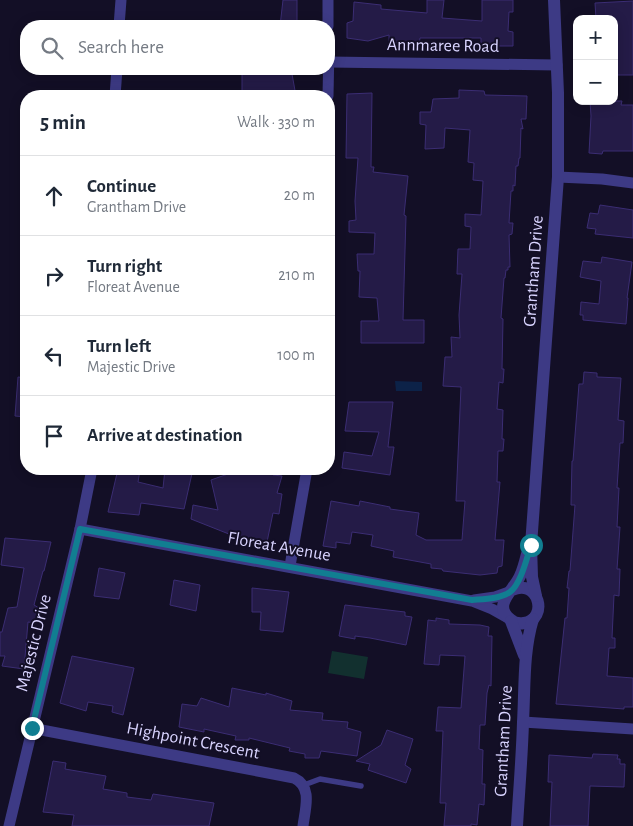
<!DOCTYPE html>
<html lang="en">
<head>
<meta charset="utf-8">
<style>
  :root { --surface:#fff; --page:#f6f6f7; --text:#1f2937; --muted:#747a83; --line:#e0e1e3 }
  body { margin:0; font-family:"Alegreya Sans",sans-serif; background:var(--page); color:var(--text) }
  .controls { position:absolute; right:15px; top:15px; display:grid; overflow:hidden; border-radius:10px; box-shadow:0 2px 12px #0003 }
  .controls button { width:45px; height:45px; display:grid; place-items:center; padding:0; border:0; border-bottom:1px solid var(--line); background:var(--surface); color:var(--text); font:25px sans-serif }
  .stop { position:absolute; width:15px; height:15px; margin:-11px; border:4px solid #117e91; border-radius:50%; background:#fff }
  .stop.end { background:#117e91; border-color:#fff; box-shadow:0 1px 5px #0008 }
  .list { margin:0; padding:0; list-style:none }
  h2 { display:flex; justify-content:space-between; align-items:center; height:65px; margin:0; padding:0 20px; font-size:21px }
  h2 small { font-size:16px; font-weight:400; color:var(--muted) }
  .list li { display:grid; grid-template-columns:32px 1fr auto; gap:15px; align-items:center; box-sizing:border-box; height:80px; padding:0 20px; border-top:1px solid var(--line) }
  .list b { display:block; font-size:19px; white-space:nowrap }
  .list p { margin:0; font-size:16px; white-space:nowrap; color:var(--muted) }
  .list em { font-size:16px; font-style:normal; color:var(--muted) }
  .icon { flex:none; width:28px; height:28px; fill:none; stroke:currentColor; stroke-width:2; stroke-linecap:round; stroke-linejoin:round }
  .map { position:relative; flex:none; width:633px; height:826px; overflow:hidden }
  .search { position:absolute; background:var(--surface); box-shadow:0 2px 12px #0003; left:20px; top:20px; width:315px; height:55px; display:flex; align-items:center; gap:12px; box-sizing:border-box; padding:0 18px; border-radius:20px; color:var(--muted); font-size:19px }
  .panel { position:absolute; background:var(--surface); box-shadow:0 2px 12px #0003; left:20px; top:90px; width:315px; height:385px; border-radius:20px }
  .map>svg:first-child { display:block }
</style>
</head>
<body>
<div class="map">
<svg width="633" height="826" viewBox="0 0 633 826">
  <rect width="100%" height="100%" fill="#130f26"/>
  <!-- green -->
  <polygon fill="#12302f" points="332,651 368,657 364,679 328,673"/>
  <!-- water -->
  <polygon fill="#0c2248" points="395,381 422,382 422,391 396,391"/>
  <!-- building -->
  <g fill="#241b47" stroke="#3b2d73">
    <polygon points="283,0 297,0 297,26 280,26"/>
    <polygon points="427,0 444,0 442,18 482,21 482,0 513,0 513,12 509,12 508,31 513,32 513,46 481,46 481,38 420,38 419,45 389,42 389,35 368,41 347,38 347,23 353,21 354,2 381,5 381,9 427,13"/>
    <polygon points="633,1 633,75 614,75 614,19 596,19 595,3"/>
    <polygon points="242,74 292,74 296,96 242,96"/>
    <polygon points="459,90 484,91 485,95 527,96 526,119 521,119 523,129 521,128 520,158 519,158 518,166 516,166 515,186 513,185 513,191 511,191 509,223 513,223 512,234 509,235 510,267 508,267 508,270 506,270 505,278 504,278 501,318 503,319 502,369 504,369 503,383 499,382 497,409 503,410 502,439 504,439 503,451 498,451 497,482 500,482 495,540 504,540 502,566 498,567 497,573 480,575 443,571 442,569 431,568 431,564 393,557 394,551 371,546 373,535 352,532 350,544 336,542 336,548 323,546 331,501 359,506 360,501 390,507 390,509 419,513 416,535 426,540 462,540 465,501 456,501 461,387 443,386 445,357 452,357 451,337 460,338 459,315 462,274 457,274 458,249 470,249 471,227 465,226 465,214 481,215 483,181 473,180 474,163 468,162 470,130 445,128 444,148 425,149 426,125 420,124 420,112 431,112 433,99 459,98"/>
    <polygon points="372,93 371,167 374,167 373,172 408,176 404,215 406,216 403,320 424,320 424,343 361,343 361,321 379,321 377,298 359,297 360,271 358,271 357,254 374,254 375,233 349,232 349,221 356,220 355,201 358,158 346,158 347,94"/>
    <polygon points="590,101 622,101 621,105 633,105 633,151 603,151 602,154 589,153 591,116"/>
    <polygon points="600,205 633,210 633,238 595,234 596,229 587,228 590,213 598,214"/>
    <polygon points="602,257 632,262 627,298 628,298 626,324 583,320 583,315 580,315 581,302 599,304 601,281 580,277 583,261 601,263"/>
    <polygon points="584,372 597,373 597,377 621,378 618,420 624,421 623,443 620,443 617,488 619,488 617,527 620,527 617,569 620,569 619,596 614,595 612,638 615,638 615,648 609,648 607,676 633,678 633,707 624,707 624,709 556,704 565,618 567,618 569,588 567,588 569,571 570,571 575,505 571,505 572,461 573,461 579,384 583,384"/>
    <polygon points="18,377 26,378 26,417 15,416"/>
    <polygon points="349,402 393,402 388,447 394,447 390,475 342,468 344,452 372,456 379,432 345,431"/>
    <polygon points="118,469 140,470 138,482 163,488 165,469 193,469 184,509 141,503 139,515 108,512"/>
    <polygon points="242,469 275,469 273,475 282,476 277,493 282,494 279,514 273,513 267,542 239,538 191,519 193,505 218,510 211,480"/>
    <polygon points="5,538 51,542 44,571 43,571 34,605 39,608 36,623 28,622 24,669 2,666 5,656 0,656 0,632 2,632 8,608 17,607 24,568 1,565"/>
    <polygon points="99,568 125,573 119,599 94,596"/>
    <polygon points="174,580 200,585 196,611 170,605"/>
    <polygon points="252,588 289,592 283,632 260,630 261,612 252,612"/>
    <polygon points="345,605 405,612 405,616 412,617 406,645 370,638 355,636 355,639 339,636"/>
    <polygon points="436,618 449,620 449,624 480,625 489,627 488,636 492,636 491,686 489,685 487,693 485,725 480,725 479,749 483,750 482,784 485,784 484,805 479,804 477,825 471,824 471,826 444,826 446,803 440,803 443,731 436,731 438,707 461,708 465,656 440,655 439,665 424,664 428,620 436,621"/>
    <polygon points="72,656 134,668 123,715 112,712 113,706 88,702 86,711 60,703"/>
    <polygon points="232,688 266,695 266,693 292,701 290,710 323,713 322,720 348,722 347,728 361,732 357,756 321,751 319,758 305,758 305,754 289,751 290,748 249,738 249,740 235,740 236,736 204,729 204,732 179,727 182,704 197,706 201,698 229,707"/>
    <polygon points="387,730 413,739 405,765 411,769 406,783 368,770 370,764 356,761 381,745"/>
    <polygon points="593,754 618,755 617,759 620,759 620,764 625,764 624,787 590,786 588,826 550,826 552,782 548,782 549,755 592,758"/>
    <polygon points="53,761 66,763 65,769 106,776 103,789 127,793 127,797 151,800 153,794 214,803 209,826 72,826 74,815 43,812"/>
  </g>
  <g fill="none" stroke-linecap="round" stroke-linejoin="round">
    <!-- service -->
    <polyline stroke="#3d3a85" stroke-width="5.5" points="304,785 320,779 361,786"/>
    <!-- minor -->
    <g stroke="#3d3a85" stroke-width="11">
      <polyline points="328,0 328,26"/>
      <polyline points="119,26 121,0"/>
      <polyline points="329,62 557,65"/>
      <polyline points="115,96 117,69"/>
      <polyline points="328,96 329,46"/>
      <polyline points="558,177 602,179 633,183"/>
      <polyline points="80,529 472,601 492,609 508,618"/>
      <polyline points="290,566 307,469"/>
      <polyline points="474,600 495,597 509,592"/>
      <polyline points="523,722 633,729"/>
      <path d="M31 728 294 778C313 787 305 809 303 826"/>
      <polyline points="9,826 80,529 92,469"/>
    </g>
    <!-- tertiary -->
    <g stroke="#3d3a85" stroke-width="12">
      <path d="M512 590C539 578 549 619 524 623 519 624 514 623 510 619 492 605 514 590 520 576 523 570 525 562 527 554"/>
      <polyline points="536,596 532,577 531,545 558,177 558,93 554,0"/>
      <polyline points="511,621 524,655"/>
      <path d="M517 826C519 791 522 757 523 722 525 687 523 652 533 619"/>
    </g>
  </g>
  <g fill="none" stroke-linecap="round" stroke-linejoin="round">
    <!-- route -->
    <path stroke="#117e91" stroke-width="6" d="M32 728 80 529 472 600C484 599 500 599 510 592 521 584 527 557 531 545"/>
  </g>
  <g text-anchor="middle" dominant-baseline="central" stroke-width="4" stroke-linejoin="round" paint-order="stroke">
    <!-- street labels -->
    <g font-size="18" fill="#d9d4ff" stroke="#130f26">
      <text transform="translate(443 46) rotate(1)">Annmaree Road</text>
      <text transform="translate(534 271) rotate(-86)">Grantham Drive</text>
      <text transform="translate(279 547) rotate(10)">Floreat Avenue</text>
      <text transform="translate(34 643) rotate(-76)">Majestic Drive</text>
      <text transform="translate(193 741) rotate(11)">Highpoint Crescent</text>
      <text transform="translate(504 741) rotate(-87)">Grantham Drive</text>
    </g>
  </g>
</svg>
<div class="controls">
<button>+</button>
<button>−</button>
</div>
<div class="stop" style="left:531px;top:545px"></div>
<div class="stop end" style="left:32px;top:728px"></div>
<div class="search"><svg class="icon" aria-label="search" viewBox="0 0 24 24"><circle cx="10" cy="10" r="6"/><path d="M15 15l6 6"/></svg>Search here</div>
<section class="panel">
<h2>5 min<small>Walk · 330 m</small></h2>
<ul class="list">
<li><svg class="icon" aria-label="ahead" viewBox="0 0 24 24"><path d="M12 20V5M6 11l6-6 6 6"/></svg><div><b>Continue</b><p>Grantham Drive</p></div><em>20 m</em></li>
<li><svg class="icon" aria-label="right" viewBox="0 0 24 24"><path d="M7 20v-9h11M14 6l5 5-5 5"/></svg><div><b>Turn right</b><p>Floreat Avenue</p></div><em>210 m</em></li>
<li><svg class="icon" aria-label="left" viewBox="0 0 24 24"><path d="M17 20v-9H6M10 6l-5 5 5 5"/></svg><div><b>Turn left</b><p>Majestic Drive</p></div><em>100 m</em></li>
<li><svg class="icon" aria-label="arrive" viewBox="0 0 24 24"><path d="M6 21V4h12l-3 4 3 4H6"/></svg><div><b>Arrive at destination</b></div></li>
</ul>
</section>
</div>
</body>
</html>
